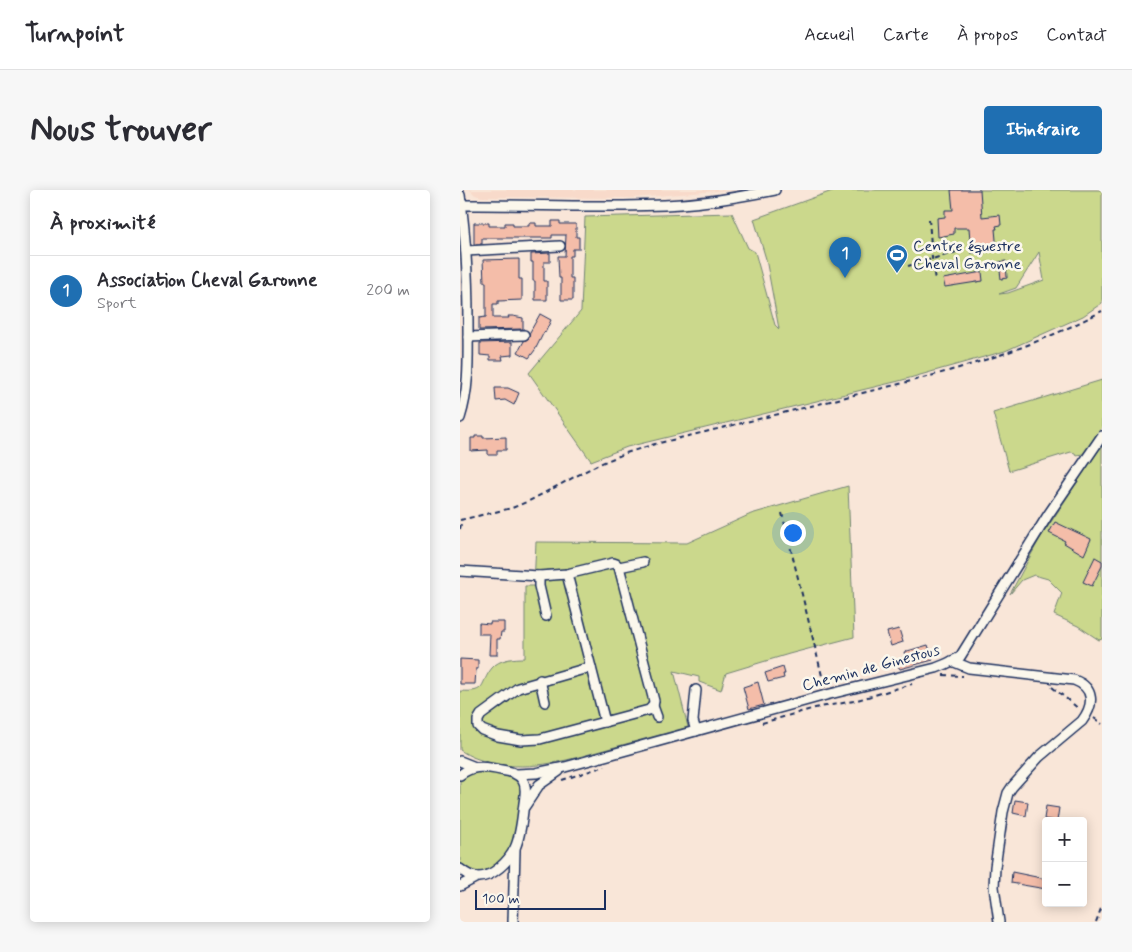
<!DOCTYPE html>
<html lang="fr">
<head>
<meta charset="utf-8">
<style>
  :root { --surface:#fff; --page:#f7f7f7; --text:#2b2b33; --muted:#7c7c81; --line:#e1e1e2; --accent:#1f6fb2 }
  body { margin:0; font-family:Mynerve,sans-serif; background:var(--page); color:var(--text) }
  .controls { position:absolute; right:15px; bottom:15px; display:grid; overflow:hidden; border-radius:5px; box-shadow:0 2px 12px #0003 }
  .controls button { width:45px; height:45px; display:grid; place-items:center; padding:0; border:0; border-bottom:1px solid var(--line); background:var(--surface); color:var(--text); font:25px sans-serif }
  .scale { position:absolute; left:15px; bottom:12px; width:131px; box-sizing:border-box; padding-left:5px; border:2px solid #1b2f5e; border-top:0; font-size:14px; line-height:18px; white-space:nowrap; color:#1b2f5e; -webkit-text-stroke:4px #fbf7ec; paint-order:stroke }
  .you { position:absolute; left:332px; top:342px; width:18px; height:18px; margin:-12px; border:4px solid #fff; border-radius:50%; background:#1a73e8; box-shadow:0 0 0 8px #1a73e833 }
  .badge { display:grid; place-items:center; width:32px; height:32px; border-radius:50%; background:var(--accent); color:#fff; font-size:16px; font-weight:700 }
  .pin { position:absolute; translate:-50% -41px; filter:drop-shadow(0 1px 2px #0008) }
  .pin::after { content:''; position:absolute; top:26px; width:18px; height:15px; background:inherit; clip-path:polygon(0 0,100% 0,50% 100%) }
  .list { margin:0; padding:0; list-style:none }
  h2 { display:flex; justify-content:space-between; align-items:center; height:65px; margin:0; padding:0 20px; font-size:21px }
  h2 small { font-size:16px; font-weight:400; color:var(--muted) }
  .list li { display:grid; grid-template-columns:32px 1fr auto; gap:15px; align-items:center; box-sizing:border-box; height:70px; padding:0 20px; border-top:1px solid var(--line) }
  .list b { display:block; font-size:19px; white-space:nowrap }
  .list p { margin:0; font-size:16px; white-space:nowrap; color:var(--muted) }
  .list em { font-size:16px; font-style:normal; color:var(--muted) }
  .map { position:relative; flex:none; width:642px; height:732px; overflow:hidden; border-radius:5px }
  header { display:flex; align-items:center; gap:30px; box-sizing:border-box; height:70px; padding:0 25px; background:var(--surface); border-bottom:1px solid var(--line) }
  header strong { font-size:24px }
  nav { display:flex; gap:28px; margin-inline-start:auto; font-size:18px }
  .intro { display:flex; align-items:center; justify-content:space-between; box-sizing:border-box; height:120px; padding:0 30px }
  h1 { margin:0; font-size:35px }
  .button { padding:12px 22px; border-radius:5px; background:var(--accent); color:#fff; font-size:18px; font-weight:700 }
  main { display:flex; gap:30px; padding:0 30px }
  aside { flex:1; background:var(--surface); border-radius:5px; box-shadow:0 2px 12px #0003 }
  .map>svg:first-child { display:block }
</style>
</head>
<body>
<header>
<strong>Turnpoint</strong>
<nav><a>Accueil</a><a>Carte</a><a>À propos</a><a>Contact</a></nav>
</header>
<div class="intro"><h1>Nous trouver</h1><a class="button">Itinéraire</a></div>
<main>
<aside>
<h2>À proximité<small></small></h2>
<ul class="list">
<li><span class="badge">1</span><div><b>Association Cheval Garonne</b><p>Sport</p></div><em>200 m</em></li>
</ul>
</aside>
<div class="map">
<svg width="642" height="732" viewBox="0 0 642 732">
  <rect width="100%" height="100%" fill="#f9e6d8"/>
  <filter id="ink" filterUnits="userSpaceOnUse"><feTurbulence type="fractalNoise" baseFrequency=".02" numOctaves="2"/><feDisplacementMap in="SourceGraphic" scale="10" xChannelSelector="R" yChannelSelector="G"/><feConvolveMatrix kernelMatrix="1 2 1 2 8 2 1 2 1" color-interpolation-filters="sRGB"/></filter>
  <g filter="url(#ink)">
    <!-- built -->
    <polygon fill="#f8daca" points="10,0 269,0 174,8 22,7 15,5"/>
    <!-- green -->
    <g fill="#cbd88c" stroke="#738475" fill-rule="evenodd">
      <path d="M375 0H642V113L623 126 545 161 439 191 167 257 131 271 69 183 121 121 125 27 272 23 288 58 295 62 315 135 319 139 306 69 294 29ZM579 62 584 90 548 103 539 104 556 98Z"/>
      <polygon points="642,190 642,237 623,264 616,265 615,263 611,262 549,281 533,223"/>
      <polygon points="642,255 642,449 639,450 618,436 594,425 602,403 588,389 574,385 562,390 550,404 579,350"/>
      <path d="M388 296 394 447 329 464 266 483 261 500 239 492V487L214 481 228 537C203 544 177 551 151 558 111 569 73 582 31 573 20 570 10 567 0 560V501C28 503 19 494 32 478 39 469 54 468 65 468V396H74L76 352 227 353 291 324Z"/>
      <path d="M21 580 57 588C59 591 61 595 62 599 63 610 58 647 53 657 43 673 15 696 0 673V591L8 583Z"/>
    </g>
    <!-- building -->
    <g fill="#f4bda9" stroke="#1b2f5e">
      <polygon points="491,0 520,0 522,27 540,25 541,35 536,36 537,39 535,39 537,61 511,63 509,38 494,38 494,44 478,47 477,28 485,27 485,20 493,20"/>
      <polygon points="92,31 100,31 100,34 116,34 116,47 119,47 119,59 113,59 113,66 110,66 110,88 113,88 113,110 101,110 101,88 99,88 98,66 105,66 106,45 92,45 92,48 22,48 22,54 14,54 14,33 29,33 29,36 45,36 45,33 53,33 53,36 69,36 69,33 76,33 76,36 92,36"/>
      <polygon points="90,63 90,72 84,72 84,91 87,91 87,110 75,110 75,91 73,91 73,72 71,72 71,64"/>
      <polygon points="59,69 59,89 62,89 62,110 38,111 38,114 33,114 33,128 49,128 48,126 53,126 63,128 63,139 19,140 19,128 26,127 26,92 24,92 23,70"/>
      <polygon points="546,71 547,88 541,89 539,72"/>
      <polygon points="522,82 523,91 485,97 483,89"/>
      <polygon points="80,124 91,130 85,143 84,142 75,160 69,168 58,162 64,151 69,148 70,142"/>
      <polygon points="52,152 52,165 42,166 43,170 30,170 30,166 20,165 20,153"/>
      <polygon points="35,198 48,198 59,203 54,215 45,210 36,211"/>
      <polygon points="15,246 23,246 23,248 46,247 46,260 37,260 37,265 28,265 28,260 11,261 11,248 15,248"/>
      <polygon points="595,332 631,349 624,365 604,353 605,351 589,343"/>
      <polygon points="635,367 642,371 642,376 632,396 623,392"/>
      <polygon points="30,432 44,432 44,442 41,442 40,449 37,449 37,465 29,465 30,444 19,444 19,433 30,434"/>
      <polygon points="439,439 443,452 431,456 427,442"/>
      <polygon points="468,455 473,470 440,479 436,473 447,471 444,462"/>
      <polygon points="0,469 18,470 18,479 16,479 15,494 0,494"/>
      <polygon points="323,477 325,484 323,484 324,488 308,492 305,483"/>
      <polygon points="298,492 304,515 289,519 283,497"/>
      <polygon points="555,610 568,612 566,626 553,623"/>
      <polygon points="586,616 599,618 597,631 584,629"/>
      <polygon points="552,682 586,689 586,699 551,693"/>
    </g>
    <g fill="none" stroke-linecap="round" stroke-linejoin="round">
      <!-- minor casing -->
      <g stroke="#1b2f5e" stroke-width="12">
        <g id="minor">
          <path d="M0 5C6 47 8 89 8 132 8 164 10 197 0 228"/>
          <path d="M0 15C74 14 148 19 221 14 253 12 284 6 315 0"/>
          <polyline points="6,61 100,56"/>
          <polyline points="8,147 64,145"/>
          <polyline points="159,377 183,372"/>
          <polyline points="0,381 79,386 107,384 153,373 156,374 159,377 194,511 193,516 189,520 80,549 61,550 38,546 22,540 18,536 18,530 21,525 58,498 131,477"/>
          <polyline points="107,384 145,532"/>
          <polyline points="79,386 79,396 86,426"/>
          <path d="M492 471 509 478 614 490C635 498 634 515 622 531L579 567 552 597 548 603 543 622 535 677 534 697 539 732"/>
          <polyline points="80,490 85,512"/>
          <polyline points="236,500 233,531 236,541"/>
          <polyline points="193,516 197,527"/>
          <polyline points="0,571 15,577"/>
          <polyline points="57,584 76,583 105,577 366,505 476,478 486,474 500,467 588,325 642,246"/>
          <path d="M0 585C11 576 22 576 36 579 45 581 57 581 63 591 67 597 65 606 64 613 62 628 61 645 55 658 49 671 32 688 17 687 10 687 5 683 0 679"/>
          <polyline points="65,616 79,595 99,581"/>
          <polyline points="0,696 17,687"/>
          <polyline points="53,732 55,660"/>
        </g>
      </g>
      <!-- path -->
      <g stroke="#1b2f5e" stroke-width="2" stroke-dasharray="5 4" stroke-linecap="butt">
        <polyline points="469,29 472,68 475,91"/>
        <polyline points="448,76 503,60"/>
        <polyline points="322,323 365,498"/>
        <path d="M0 330 52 318 69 311 137 275 166 263 195 254C262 238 328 222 394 205 482 184 562 164 642 121"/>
        <polyline points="0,339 2,329"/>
        <polyline points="483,485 503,486"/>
        <polyline points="592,497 619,519"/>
        <polyline points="634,528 642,534"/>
        <polyline points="302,533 355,518 394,511 452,494"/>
        <polyline points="102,590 145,576"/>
        <polyline points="636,732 642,716"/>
      </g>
      <!-- minor -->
      <use href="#minor" stroke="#fbf7ec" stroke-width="9"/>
    </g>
  </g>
  <!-- icons -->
  <defs>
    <g id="stadium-pin" transform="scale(1.125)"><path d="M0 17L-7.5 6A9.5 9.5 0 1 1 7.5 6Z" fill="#1f6fb2" stroke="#fbf7ec"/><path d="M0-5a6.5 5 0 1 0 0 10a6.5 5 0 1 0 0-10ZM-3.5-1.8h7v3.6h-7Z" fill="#fff"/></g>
  </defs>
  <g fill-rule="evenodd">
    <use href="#stadium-pin" x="437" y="65"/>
  </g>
  <g text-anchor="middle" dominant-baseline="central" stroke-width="5" stroke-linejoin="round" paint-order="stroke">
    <!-- poi labels -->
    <g font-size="16" fill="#1b2f5e" stroke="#fbf7ec" text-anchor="start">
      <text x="453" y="56">Centre équestre<tspan x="453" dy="18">Cheval Garonne</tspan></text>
    </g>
    <!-- street labels -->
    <g font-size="16" fill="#1b2f5e" stroke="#fbf7ec">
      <text transform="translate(411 478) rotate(-15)">Chemin de Ginestous</text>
    </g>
  </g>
</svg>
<div class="controls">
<button>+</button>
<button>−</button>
</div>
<div class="scale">100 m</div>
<div class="you"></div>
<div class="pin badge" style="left:385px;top:88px">1</div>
</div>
</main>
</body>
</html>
